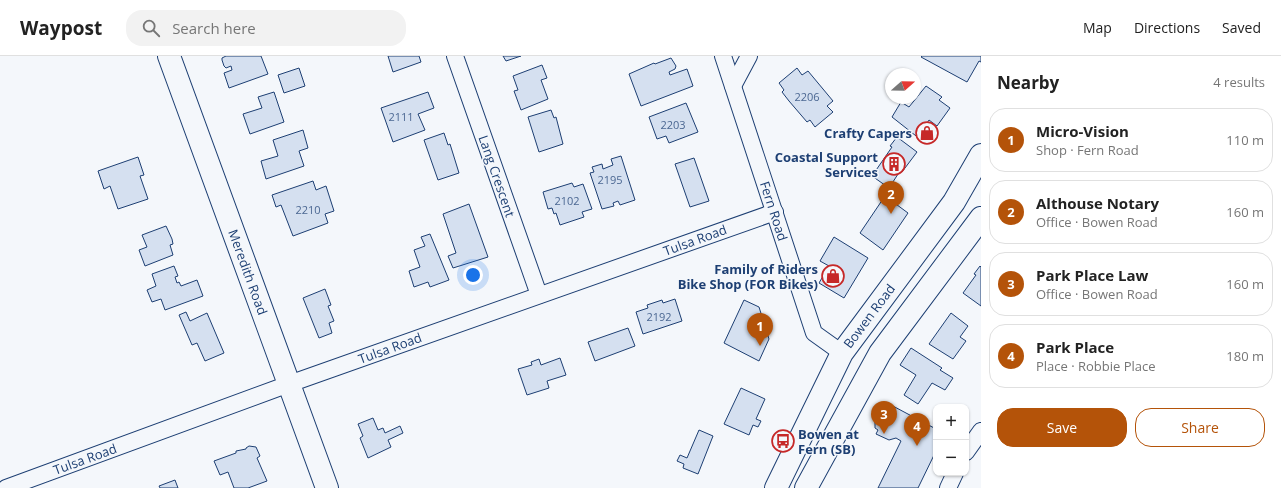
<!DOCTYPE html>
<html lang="en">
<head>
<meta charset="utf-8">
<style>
  :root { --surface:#fff; --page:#f2f2f2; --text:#222; --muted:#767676; --line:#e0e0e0; --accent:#b45309 }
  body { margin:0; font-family:"Open Sans",sans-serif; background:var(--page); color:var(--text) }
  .controls { position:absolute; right:12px; bottom:12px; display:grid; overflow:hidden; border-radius:8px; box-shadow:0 1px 3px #0004 }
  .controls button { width:36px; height:36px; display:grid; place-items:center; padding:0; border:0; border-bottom:1px solid var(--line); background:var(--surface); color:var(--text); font:20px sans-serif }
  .compass { position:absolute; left:885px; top:12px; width:36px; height:36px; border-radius:50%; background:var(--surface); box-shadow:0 1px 3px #0004; rotate:70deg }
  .you { position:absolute; left:473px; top:219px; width:14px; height:14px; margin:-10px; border:3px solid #fff; border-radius:50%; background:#1a73e8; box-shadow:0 0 0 6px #1a73e833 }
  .badge { display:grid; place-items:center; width:26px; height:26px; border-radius:50%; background:var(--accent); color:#fff; font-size:13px; font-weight:700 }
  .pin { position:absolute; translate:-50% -33px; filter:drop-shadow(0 1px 2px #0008) }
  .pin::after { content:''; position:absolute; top:21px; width:14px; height:12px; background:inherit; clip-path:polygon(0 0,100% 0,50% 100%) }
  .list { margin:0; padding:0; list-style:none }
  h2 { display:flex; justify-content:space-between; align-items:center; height:52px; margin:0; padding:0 16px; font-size:17px }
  h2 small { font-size:13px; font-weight:400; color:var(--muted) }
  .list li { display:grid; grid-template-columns:26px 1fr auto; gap:12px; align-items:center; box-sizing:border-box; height:64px; margin:0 8px 8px; padding:0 8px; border:1px solid var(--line); border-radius:16px }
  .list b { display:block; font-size:15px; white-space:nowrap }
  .list p { margin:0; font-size:13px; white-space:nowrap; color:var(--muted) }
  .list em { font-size:13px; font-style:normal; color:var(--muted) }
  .actions { display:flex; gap:8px; padding:12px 16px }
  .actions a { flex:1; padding:9px 0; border:1px solid var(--accent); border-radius:16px; text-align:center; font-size:14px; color:var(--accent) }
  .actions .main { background:var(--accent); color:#fff }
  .icon { flex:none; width:22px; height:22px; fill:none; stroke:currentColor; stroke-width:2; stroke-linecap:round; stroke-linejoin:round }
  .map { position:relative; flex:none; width:981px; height:432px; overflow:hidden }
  header { display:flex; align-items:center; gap:24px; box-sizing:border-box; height:56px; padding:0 20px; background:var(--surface); border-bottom:1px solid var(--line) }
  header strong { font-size:19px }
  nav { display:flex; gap:22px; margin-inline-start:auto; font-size:14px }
  .search { width:280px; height:36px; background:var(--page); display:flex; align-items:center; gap:10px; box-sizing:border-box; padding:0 14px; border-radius:16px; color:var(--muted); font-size:15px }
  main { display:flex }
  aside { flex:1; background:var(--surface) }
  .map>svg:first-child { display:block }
</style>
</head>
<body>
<header>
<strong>Waypost</strong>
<div class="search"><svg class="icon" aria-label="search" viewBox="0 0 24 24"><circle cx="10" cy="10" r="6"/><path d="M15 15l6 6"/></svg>Search here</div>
<nav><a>Map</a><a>Directions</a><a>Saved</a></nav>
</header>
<main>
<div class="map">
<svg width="981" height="432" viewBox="0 0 981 432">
  <rect width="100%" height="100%" fill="#f4f7fb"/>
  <!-- building -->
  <g fill="#d5e0f0" stroke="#1d3f73">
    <polygon points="226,0 261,0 268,18 229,32 224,17 232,14 231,10 226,12 224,10 222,4 222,2"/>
    <polygon points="388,0 419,0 421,6 393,16"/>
    <polygon points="503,0 521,0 506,5"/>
    <polygon points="922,0 981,0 981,6 979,5 967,26 921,1"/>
    <polygon points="671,2 676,10 675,13 669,16 670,19 687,13 693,30 641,50 629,18 654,7 655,8"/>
    <polygon points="542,9 547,22 541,24 548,43 521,54 514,35 518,34 513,20"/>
    <polygon points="299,12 305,30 284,37 278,19"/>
    <polygon points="797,12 802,19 808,15 833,45 827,50 833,56 815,71 810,64 807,66 789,45 782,36 784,34 779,27"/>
    <polygon points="926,30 942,41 939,44 950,52 937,70 929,64 927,67 935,73 925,87 892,61 901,46 909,51"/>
    <polygon points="274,36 284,66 250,78 243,58 262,52 258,41"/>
    <polygon points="428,36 434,52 418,58 425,74 393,86 381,52"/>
    <polygon points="686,47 698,76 669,87 666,80 657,83 649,61"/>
    <polygon points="551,54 554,62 556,61 563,88 539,96 528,61"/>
    <polygon points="303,74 308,92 299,95 304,110 266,123 261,105 278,100 273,84"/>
    <polygon points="444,77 448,89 450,88 459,117 438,124 424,84"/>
    <polygon points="897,81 917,96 902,116 900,115 889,132 872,120 892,91 890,90"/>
    <polygon points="621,100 635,144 620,149 618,145 613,147 614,150 602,153 590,117 594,116 592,111 602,108 603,113 613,109 611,103"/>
    <polygon points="138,101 144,119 140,120 148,143 118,153 110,130 104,133 98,115"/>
    <polygon points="694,102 709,145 690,151 675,108"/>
    <polygon points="313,125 316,134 326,130 334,155 325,158 328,167 293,180 281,149 276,151 272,139"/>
    <polygon points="572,127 574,131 583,128 592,153 582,156 584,161 560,169 556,157 554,158 552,152 548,153 543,136"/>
    <polygon points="885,140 908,157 883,194 860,177"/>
    <polygon points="469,148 488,201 453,212 448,200 456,197 443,158"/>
    <polygon points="166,170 172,183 173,188 170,189 173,199 145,210 139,194 147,191 142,179"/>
    <polygon points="430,178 449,224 430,231 428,226 414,231 409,215 420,211 414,194 425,190 421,181"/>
    <polygon points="834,181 868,202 844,242 819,227 829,210 820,205"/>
    <polygon points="174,210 178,220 175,221 177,227 179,226 181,230 197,224 203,240 165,254 161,243 152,246 147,234 156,230 152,218"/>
    <polygon points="980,210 981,211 981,250 963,237 976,219 974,218"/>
    <polygon points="325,233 331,249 328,250 334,265 329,267 332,277 319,282 303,242"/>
    <polygon points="675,243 682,265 643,278 636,256 648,252 647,249 662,244 663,247"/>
    <polygon points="744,244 759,251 769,283 759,305 724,287"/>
    <polygon points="186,256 190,265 207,257 224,297 205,305 197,287 192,289 179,259"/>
    <polygon points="951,257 968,270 960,281 966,285 953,303 929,288"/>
    <polygon points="628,272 635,290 595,305 588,286"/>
    <polygon points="911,292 942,312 940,314 953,322 945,334 932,327 918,348 904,339 916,319 900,309"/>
    <polygon points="560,302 566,319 547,325 549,332 527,339 518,313 532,309 531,306 539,303 541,309"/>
    <polygon points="741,332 765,343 756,363 761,365 758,371 753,369 749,379 724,368"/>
    <polygon points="891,349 936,373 936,395 918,432 878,432 901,385 896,382 889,384 876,378 878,374 875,372 875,366 880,355 885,352 889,353"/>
    <polygon points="373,362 378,374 383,372 385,377 400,370 403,377 388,384 391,391 368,402 360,382 363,380 358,368"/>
    <polygon points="699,374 713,380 698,418 683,412 684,408 677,405 680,399 687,402"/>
    <polygon points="249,390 256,391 260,400 257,402 267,425 248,432 234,432 228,416 220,419 214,405 236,397 236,395 246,393 246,392"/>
    <polygon points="175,424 178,432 160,432 159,430"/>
  </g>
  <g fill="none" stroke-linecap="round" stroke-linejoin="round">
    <!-- street casing -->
    <g stroke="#1d3f73" stroke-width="18">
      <g id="street">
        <polyline points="455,0 539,239"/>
        <polyline points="723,0 814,277 842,297"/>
        <polyline points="733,30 749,0"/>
        <polyline points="966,396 981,375"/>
        <polyline points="6,432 289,328 775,156"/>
        <polyline points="948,432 955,417"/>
      </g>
    </g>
    <!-- secondary casing -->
    <g stroke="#1d3f73" stroke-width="24">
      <g id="secondary">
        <polyline points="169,0 327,432"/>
        <polyline points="776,432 842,297 954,146 981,99"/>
        <polyline points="806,432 880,297 981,162"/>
      </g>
    </g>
    <!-- street -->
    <use href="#street" stroke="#f4f7fb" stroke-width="16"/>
    <!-- secondary -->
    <use href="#secondary" stroke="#f4f7fb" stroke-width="22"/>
  </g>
  <!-- icons -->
  <defs>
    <g id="shop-ring" transform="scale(1.15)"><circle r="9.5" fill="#f4f7fb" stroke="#c62828" stroke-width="1.5"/><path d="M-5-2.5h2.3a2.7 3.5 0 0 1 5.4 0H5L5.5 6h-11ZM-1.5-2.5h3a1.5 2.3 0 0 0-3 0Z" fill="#c62828"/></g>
    <g id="building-ring" transform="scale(1.15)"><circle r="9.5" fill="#f4f7fb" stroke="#c62828" stroke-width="1.5"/><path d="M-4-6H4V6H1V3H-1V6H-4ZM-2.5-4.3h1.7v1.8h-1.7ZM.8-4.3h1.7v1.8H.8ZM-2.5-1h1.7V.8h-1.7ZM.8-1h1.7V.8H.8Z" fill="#c62828"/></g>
    <g id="bus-ring" transform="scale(1.15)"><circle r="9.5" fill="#f4f7fb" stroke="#c62828" stroke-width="1.5"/><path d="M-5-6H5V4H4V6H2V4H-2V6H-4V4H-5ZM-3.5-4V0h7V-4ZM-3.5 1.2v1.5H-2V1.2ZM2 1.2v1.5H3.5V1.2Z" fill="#c62828"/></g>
  </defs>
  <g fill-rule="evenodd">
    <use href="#shop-ring" x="927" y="77"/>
    <use href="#building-ring" x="894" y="108"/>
    <use href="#shop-ring" x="833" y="220"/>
    <use href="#bus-ring" x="783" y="385"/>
  </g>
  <g text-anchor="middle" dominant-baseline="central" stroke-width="3" stroke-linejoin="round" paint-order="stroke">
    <!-- number labels -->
    <g font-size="11" fill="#4b6792">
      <text x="807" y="40">2206</text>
      <text x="401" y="60">2111</text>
      <text x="673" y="68">2203</text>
      <text x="610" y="123">2195</text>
      <text x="567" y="144">2102</text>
      <text x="308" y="153">2210</text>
      <text x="659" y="260">2192</text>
    </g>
    <!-- poi labels -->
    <g font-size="13" font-weight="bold" fill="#1d3f73" stroke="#f4f7fb" text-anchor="end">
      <text x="912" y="77">Crafty Capers</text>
      <text x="878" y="101">Coastal Support<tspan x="878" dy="15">Services</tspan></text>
      <text x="818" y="213">Family of Riders<tspan x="818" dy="15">Bike Shop (FOR Bikes)</tspan></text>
      <text x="798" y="378" text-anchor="start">Bowen at<tspan x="798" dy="15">Fern (SB)</tspan></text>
    </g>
    <!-- street labels -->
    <g font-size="13" fill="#1d3f73" stroke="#f4f7fb">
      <text transform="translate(497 120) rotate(71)">Lang Crescent</text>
      <text transform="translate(774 155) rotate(72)">Fern Road</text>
      <text transform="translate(695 184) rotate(-20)">Tulsa Road</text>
      <text transform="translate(248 216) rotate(70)">Meredith Road</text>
      <text transform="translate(869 260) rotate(-53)">Bowen Road</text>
      <text transform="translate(390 292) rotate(-20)">Tulsa Road</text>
      <text transform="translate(85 403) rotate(-20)">Tulsa Road</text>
    </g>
  </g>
</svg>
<div class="controls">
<button>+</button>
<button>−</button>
</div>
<svg class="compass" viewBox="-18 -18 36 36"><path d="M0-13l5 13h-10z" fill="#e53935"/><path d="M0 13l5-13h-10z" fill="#767676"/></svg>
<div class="you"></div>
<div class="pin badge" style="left:760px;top:290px">1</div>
<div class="pin badge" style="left:891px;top:158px">2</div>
<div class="pin badge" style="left:884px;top:378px">3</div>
<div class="pin badge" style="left:917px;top:390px">4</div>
</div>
<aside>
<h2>Nearby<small>4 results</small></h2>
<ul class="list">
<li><span class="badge">1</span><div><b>Micro-Vision</b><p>Shop · Fern Road</p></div><em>110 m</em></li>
<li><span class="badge">2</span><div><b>Althouse Notary</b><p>Office · Bowen Road</p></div><em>160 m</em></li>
<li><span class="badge">3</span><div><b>Park Place Law</b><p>Office · Bowen Road</p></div><em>160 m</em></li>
<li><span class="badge">4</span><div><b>Park Place</b><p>Place · Robbie Place</p></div><em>180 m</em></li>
</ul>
<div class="actions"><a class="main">Save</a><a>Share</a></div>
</aside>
</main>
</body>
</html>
